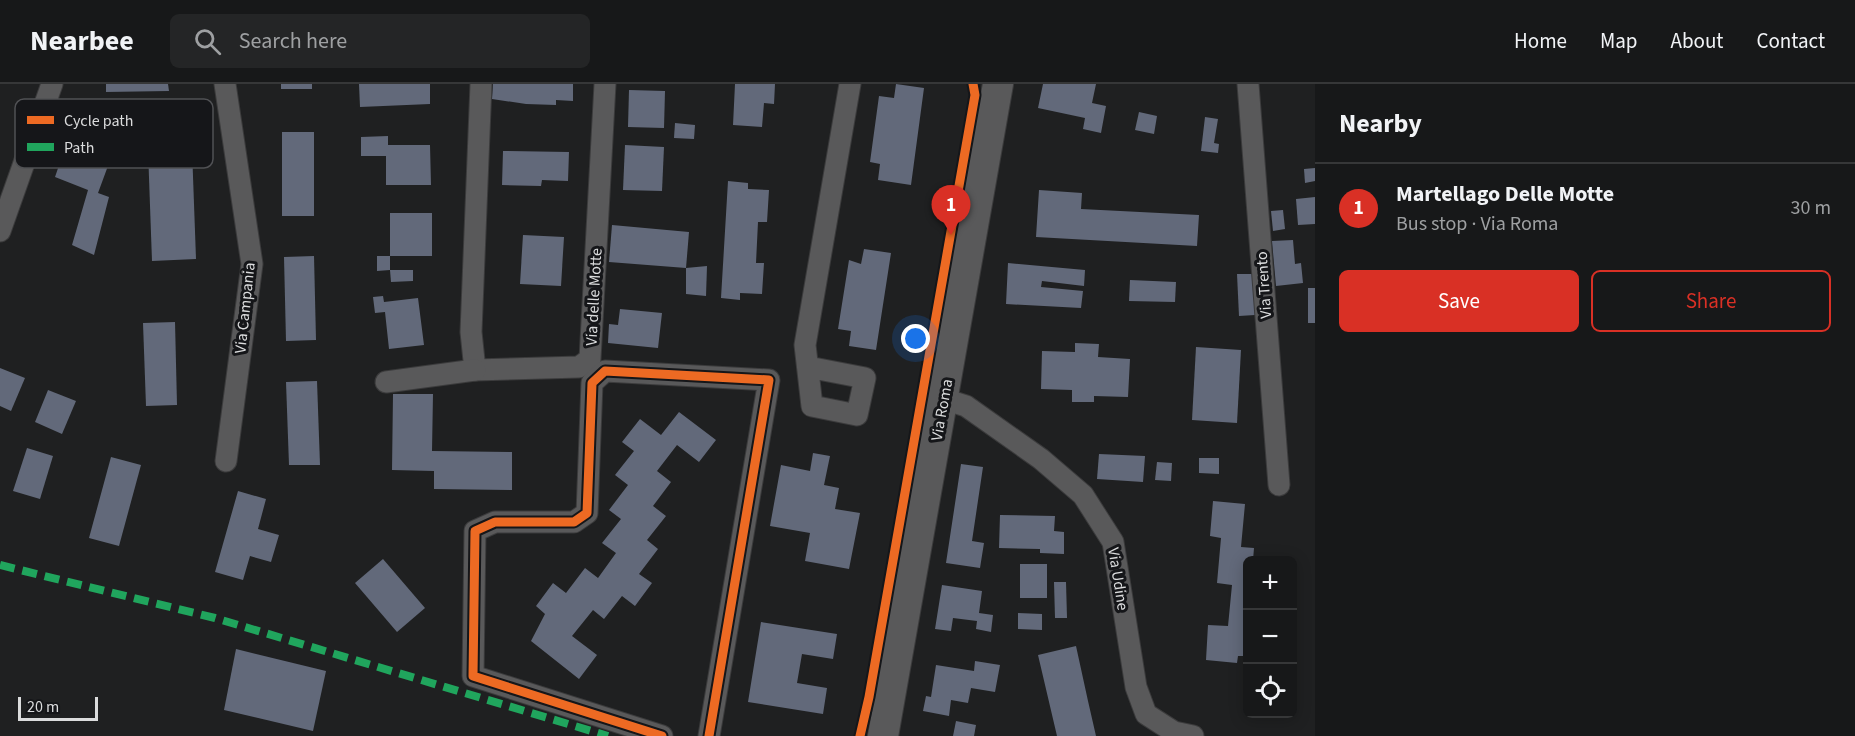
<!DOCTYPE html>
<html lang="en">
<head>
<meta charset="utf-8">
<style>
  :root { --surface:#171819; --page:#242526; --text:#f1f3f6; --muted:#9ea0a2; --line:#363738; --accent:#d93025 }
  body { margin:0; font-family:"Source Sans 3",sans-serif; background:var(--page); color:var(--text) }
  .controls { position:absolute; right:18px; bottom:18px; display:grid; overflow:hidden; border-radius:9px; box-shadow:0 3px 15px #0003 }
  .controls button { width:54px; height:54px; display:grid; place-items:center; padding:0; border:0; border-bottom:2px solid var(--line); background:var(--surface); color:var(--text); font:30px sans-serif }
  .scale { position:absolute; left:18px; bottom:15px; width:80px; box-sizing:border-box; padding-left:6px; border:3px solid #dbdcdd; border-top:0; font-size:16px; line-height:21px; white-space:nowrap; color:#dbdcdd; -webkit-text-stroke:4px #151619; paint-order:stroke }
  .you { position:absolute; left:916px; top:255px; width:21px; height:21px; margin:-15px; border:4px solid #fff; border-radius:50%; background:#1a73e8; box-shadow:0 0 0 9px #1a73e833 }
  .badge { display:grid; place-items:center; width:39px; height:39px; border-radius:50%; background:var(--accent); color:#fff; font-size:20px; font-weight:700 }
  .pin { position:absolute; translate:-50% -50px; filter:drop-shadow(0 2px 3px #0008) }
  .pin::after { content:''; position:absolute; top:32px; width:21px; height:18px; background:inherit; clip-path:polygon(0 0,100% 0,50% 100%) }
  .list { margin:0; padding:0; list-style:none }
  h2 { display:flex; justify-content:space-between; align-items:center; height:78px; margin:0; padding:0 24px; font-size:26px }
  h2 small { font-size:20px; font-weight:400; color:var(--muted) }
  .list li { display:grid; grid-template-columns:39px 1fr auto; gap:18px; align-items:center; box-sizing:border-box; height:90px; padding:0 24px; border-top:2px solid var(--line) }
  .list b { display:block; font-size:22px; white-space:nowrap }
  .list p { margin:0; font-size:20px; white-space:nowrap; color:var(--muted) }
  .list em { font-size:20px; font-style:normal; color:var(--muted) }
  .actions { display:flex; gap:12px; padding:18px 24px }
  .actions a { flex:1; padding:14px 0; border:2px solid var(--accent); border-radius:9px; text-align:center; font-size:21px; color:var(--accent) }
  .actions .main { background:var(--accent); color:#fff }
  .icon { flex:none; width:33px; height:33px; fill:none; stroke:currentColor; stroke-width:2; stroke-linecap:round; stroke-linejoin:round }
  .map { position:relative; flex:none; width:1315px; height:652px; overflow:hidden }
  header { display:flex; align-items:center; gap:36px; box-sizing:border-box; height:84px; padding:0 30px; background:var(--surface); border-bottom:2px solid var(--line) }
  header strong { font-size:28px }
  nav { display:flex; gap:33px; margin-inline-start:auto; font-size:21px }
  .search { width:420px; height:54px; background:var(--page); display:flex; align-items:center; gap:15px; box-sizing:border-box; padding:0 21px; border-radius:9px; color:var(--muted); font-size:22px }
  main { display:flex }
  aside { flex:1; background:var(--surface) }
  .map>svg:first-child { display:block }
</style>
</head>
<body>
<header>
<strong>Nearbee</strong>
<div class="search"><svg class="icon" aria-label="search" viewBox="0 0 24 24"><circle cx="10" cy="10" r="6"/><path d="M15 15l6 6"/></svg>Search here</div>
<nav><a>Home</a><a>Map</a><a>About</a><a>Contact</a></nav>
</header>
<main>
<div class="map">
<svg width="1315" height="652" viewBox="0 0 1315 652">
  <rect width="100%" height="100%" fill="#1f2021"/>
  <!-- building -->
  <g fill="#62697a">
    <polygon points="106,0 168,0 169,7 106,8"/>
    <rect x="281" y="0" width="31" height="5"/>
    <polygon points="359,0 430,0 430,20 360,23"/>
    <polygon points="493,0 573,0 573,17 556,16 556,21 526,20 492,15"/>
    <polygon points="735,0 775,0 774,20 764,19 762,43 733,41"/>
    <polygon points="896,0 924,4 911,101 878,96 880,80 870,78 879,12 894,14"/>
    <polygon points="1043,0 1096,0 1092,19 1106,22 1101,49 1083,45 1085,34 1038,24"/>
    <polygon points="629,6 665,7 664,44 628,43"/>
    <polygon points="1139,28 1157,32 1154,50 1135,46"/>
    <polygon points="1205,33 1218,35 1214,59 1219,60 1218,69 1201,67"/>
    <polygon points="675,39 695,41 694,55 674,54"/>
    <rect x="282" y="48" width="32" height="84"/>
    <polygon points="388,52 388,61 430,61 431,101 386,101 386,72 361,72 361,53"/>
    <polygon points="68,55 112,71 98,109 109,113 94,171 72,161 88,106 55,93"/>
    <polygon points="625,61 664,63 662,107 623,106"/>
    <polygon points="192,65 196,175 152,177 148,66"/>
    <polygon points="503,67 569,68 568,97 542,96 541,102 502,101"/>
    <polygon points="1315,84 1315,97 1305,99 1304,85"/>
    <polygon points="728,97 748,99 748,105 769,106 767,138 758,138 756,179 764,179 762,210 740,209 740,216 721,214"/>
    <polygon points="1039,106 1082,109 1081,125 1199,131 1197,162 1036,153"/>
    <polygon points="1315,113 1315,140 1298,141 1296,115"/>
    <polygon points="1283,126 1285,145 1273,147 1271,127"/>
    <rect x="390" y="129" width="42" height="43"/>
    <polygon points="612,141 689,148 686,184 609,178"/>
    <polygon points="523,151 564,153 561,202 520,200"/>
    <polygon points="1293,156 1295,180 1301,179 1303,199 1276,202 1272,157"/>
    <polygon points="864,165 891,169 876,266 849,262 851,247 838,245 849,176 861,180"/>
    <polygon points="314,172 316,256 286,257 284,173"/>
    <polygon points="377,172 390,172 390,186 377,187"/>
    <polygon points="1008,179 1085,186 1084,202 1042,197 1041,203 1083,207 1081,224 1006,220"/>
    <polygon points="707,182 706,212 686,210 686,184"/>
    <polygon points="390,186 413,186 413,197 391,198"/>
    <polygon points="1237,190 1253,190 1255,231 1239,232"/>
    <polygon points="1130,196 1176,198 1175,218 1129,217"/>
    <rect x="1308" y="204" width="7" height="35"/>
    <polygon points="383,212 384,218 418,214 424,261 389,265 385,228 375,229 373,213"/>
    <polygon points="620,225 662,229 658,264 608,259 609,240 618,241"/>
    <polygon points="175,238 177,321 146,322 143,239"/>
    <polygon points="1075,259 1099,260 1098,273 1130,275 1128,313 1094,312 1094,318 1072,318 1072,306 1041,305 1042,267 1075,268"/>
    <polygon points="1196,263 1241,266 1237,339 1192,336"/>
    <polygon points="0,284 25,294 11,327 0,322"/>
    <polygon points="317,297 320,381 289,381 286,298"/>
    <polygon points="48,306 76,317 62,350 35,338"/>
    <polygon points="393,310 433,310 432,367 512,368 512,406 434,405 434,387 392,386"/>
    <polygon points="679,328 716,356 699,378 677,361 657,387 671,398 653,422 666,432 647,456 658,465 639,490 652,499 635,522 622,512 604,535 593,526 572,552 597,571 579,595 531,557 545,530 536,522 553,499 566,509 585,484 598,494 616,469 602,459 621,435 609,426 628,401 615,391 634,367 622,358 640,335 661,351"/>
    <polygon points="27,364 53,372 40,415 13,407"/>
    <polygon points="813,369 830,372 824,401 839,404 835,425 860,429 849,485 805,477 810,449 770,442 781,381 810,387"/>
    <polygon points="1099,370 1145,372 1143,398 1097,395"/>
    <polygon points="111,373 141,381 119,462 89,454"/>
    <polygon points="1199,374 1219,374 1219,390 1199,389"/>
    <polygon points="1157,378 1172,379 1171,397 1155,396"/>
    <polygon points="961,380 983,383 972,457 984,459 980,484 946,479"/>
    <polygon points="238,407 266,415 258,445 279,451 271,478 250,472 243,496 215,488"/>
    <polygon points="1213,417 1245,420 1241,463 1254,464 1253,476 1248,476 1248,572 1238,572 1237,579 1206,576 1208,541 1228,542 1232,501 1217,499 1221,454 1210,452"/>
    <polygon points="1000,431 1055,432 1054,447 1064,448 1064,470 1040,469 1040,465 999,464"/>
    <polygon points="383,475 425,524 397,548 355,499"/>
    <rect x="1020" y="480" width="27" height="34"/>
    <polygon points="1054,498 1066,498 1067,534 1055,534"/>
    <polygon points="942,501 982,507 979,529 993,531 991,548 976,545 977,537 953,534 951,547 935,545"/>
    <polygon points="1018,529 1042,530 1042,546 1018,545"/>
    <polygon points="761,538 837,550 833,575 802,570 797,599 827,604 823,630 748,618"/>
    <polygon points="1076,562 1088,617 1096,652 1057,652 1038,571"/>
    <polygon points="236,565 326,587 313,647 224,626"/>
    <polygon points="975,577 1000,581 995,608 971,604 968,619 951,616 949,632 923,627 926,612 931,613 936,581 974,587"/>
    <polygon points="956,637 976,641 974,652 953,652"/>
  </g>
  <g fill="none" stroke-linecap="round" stroke-linejoin="round">
    <!-- minor casing -->
    <g stroke="#3b3b3c" stroke-width="23">
      <g id="minor">
        <polyline points="225,0 252,180 226,377"/>
        <polyline points="481,0 471,248 475,286 579,283 590,275 605,0"/>
        <polyline points="1248,0 1279,401"/>
        <polyline points="0,147 52,0"/>
        <polyline points="808,283 865,294 857,331 812,322 805,261 850,0"/>
        <polyline points="386,298 475,286"/>
        <polyline points="944,315 966,322 1041,375 1083,411 1113,458 1136,603 1146,630 1174,648 1193,652"/>
        <polyline points="662,652 473,592 475,447 495,438 574,438 587,429 592,299 605,287 769,296 709,652"/>
      </g>
    </g>
    <!-- secondary casing -->
    <g stroke="#3b3b3c" stroke-width="32">
      <polyline id="secondary" points="883,652 998,0"/>
    </g>
    <!-- minor -->
    <use href="#minor" stroke="#59595a" stroke-width="21"/>
    <!-- secondary -->
    <use href="#secondary" stroke="#59595a" stroke-width="30"/>
    <!-- quiet -->
    <polyline stroke="#20a55d" stroke-width="8" stroke-dasharray="15 8" stroke-linecap="butt" points="0,481 215,534 608,652"/>
    <!-- cycleway casing -->
    <g stroke="#151619" stroke-width="13">
      <g id="cycleway">
        <polyline points="662,652 473,592 475,447 495,438 574,438 587,429 592,299 605,287 769,296 709,652"/>
        <polyline points="860,652 869,613 975,11 973,0"/>
      </g>
    </g>
    <!-- cycleway -->
    <use href="#cycleway" stroke="#ed6a23" stroke-width="9"/>
  </g>
  <g text-anchor="middle" dominant-baseline="central" stroke-width="6" stroke-linejoin="round" paint-order="stroke">
    <!-- street labels -->
    <g font-size="16" fill="#dbdcdd" stroke="#151619">
      <text transform="translate(1264 201) rotate(-94)">Via Trento</text>
      <text transform="translate(594 213) rotate(-87)">Via delle Motte</text>
      <text transform="translate(245 224) rotate(-84)">Via Campania</text>
      <text transform="translate(942 326) rotate(-80)">Via Roma</text>
      <text transform="translate(1118 495) rotate(81)">Via Udine</text>
    </g>
  </g>
  <!-- legend -->
  <rect x="15" y="15" width="198" height="69" rx="9" fill="#151619" stroke="#505154" stroke-width="1.5"/>
  <rect x="27" y="32" width="27" height="8" fill="#ed6a23"/>
  <rect x="27" y="59" width="27" height="8" fill="#20a55d"/>
  <g font-size="16" fill="#dbdcdd">
    <text x="64" y="42">Cycle path</text>
    <text x="64" y="69">Path</text>
  </g>
</svg>
<div class="controls">
<button>+</button>
<button>−</button>
<button><svg class="icon" aria-label="locate" viewBox="0 0 24 24"><circle cx="12" cy="12" r="6"/><path d="M12 2v4M12 18v4M2 12h4M18 12h4"/></svg></button>
</div>
<div class="scale">20 m</div>
<div class="you"></div>
<div class="pin badge" style="left:951px;top:151px">1</div>
</div>
<aside>
<h2>Nearby<small></small></h2>
<ul class="list">
<li><span class="badge">1</span><div><b>Martellago Delle Motte</b><p>Bus stop · Via Roma</p></div><em>30 m</em></li>
</ul>
<div class="actions"><a class="main">Save</a><a>Share</a></div>
</aside>
</main>
</body>
</html>
